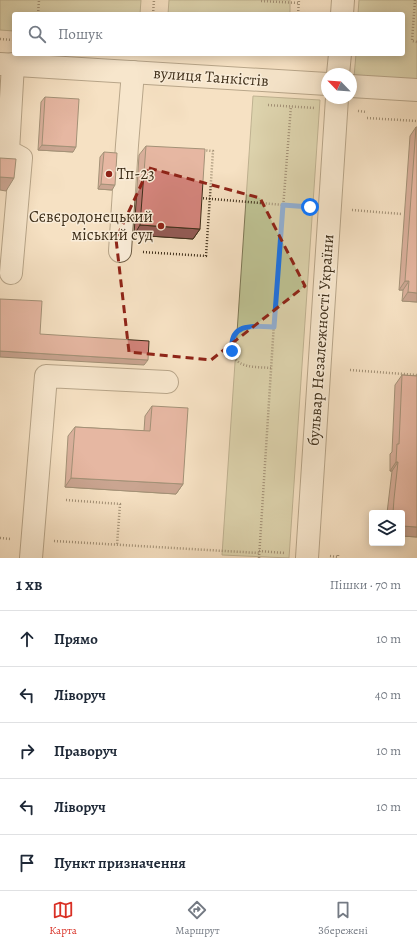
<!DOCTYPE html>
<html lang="uk">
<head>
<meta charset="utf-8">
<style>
  :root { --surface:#fff; --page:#f6f6f7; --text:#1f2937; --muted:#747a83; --line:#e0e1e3; --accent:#d93025 }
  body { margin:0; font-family:Alegreya,serif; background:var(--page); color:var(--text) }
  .controls { position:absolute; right:12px; bottom:12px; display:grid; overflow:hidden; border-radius:4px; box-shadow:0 2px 10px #0003 }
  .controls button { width:36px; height:36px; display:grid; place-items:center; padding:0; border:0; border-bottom:1px solid var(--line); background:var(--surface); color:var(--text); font:20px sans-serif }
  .compass { position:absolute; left:321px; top:68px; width:36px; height:36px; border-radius:50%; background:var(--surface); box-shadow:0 2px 10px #0003; rotate:295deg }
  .stop { position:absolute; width:12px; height:12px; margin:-9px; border:3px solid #1a73e8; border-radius:50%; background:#fff }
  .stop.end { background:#1a73e8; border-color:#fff; box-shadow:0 1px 4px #0008 }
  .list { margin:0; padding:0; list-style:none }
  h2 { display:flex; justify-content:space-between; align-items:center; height:52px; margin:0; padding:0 16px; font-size:17px }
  h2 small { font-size:13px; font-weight:400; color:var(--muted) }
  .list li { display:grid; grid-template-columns:26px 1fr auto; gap:12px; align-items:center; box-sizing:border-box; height:56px; padding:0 16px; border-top:1px solid var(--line) }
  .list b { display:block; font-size:15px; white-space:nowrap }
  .list em { font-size:13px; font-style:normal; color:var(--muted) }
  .icon { flex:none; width:22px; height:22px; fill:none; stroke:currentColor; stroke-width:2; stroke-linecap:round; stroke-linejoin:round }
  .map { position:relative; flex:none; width:417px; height:558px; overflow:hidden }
  .search { position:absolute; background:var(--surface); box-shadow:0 2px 10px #0003; left:12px; right:12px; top:12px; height:44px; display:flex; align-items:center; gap:10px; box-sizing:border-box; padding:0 14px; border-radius:4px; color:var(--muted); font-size:15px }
  .sheet { height:332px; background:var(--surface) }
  nav { display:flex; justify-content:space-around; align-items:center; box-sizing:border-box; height:56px; border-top:1px solid var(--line); background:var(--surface); font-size:11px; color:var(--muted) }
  nav a { display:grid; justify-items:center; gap:2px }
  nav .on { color:var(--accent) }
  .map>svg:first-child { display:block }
</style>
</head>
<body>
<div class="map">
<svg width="417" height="558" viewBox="0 0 417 558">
  <rect width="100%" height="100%" fill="#f6e1c3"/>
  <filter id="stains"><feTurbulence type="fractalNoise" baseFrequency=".005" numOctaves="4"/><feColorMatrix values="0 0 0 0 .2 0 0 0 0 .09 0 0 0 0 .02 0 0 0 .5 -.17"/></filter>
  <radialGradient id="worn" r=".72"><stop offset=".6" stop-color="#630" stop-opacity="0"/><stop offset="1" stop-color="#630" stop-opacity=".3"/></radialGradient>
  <!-- green -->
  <g fill="#bec293" stroke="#7e7856">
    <polygon points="0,0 141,0 140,14 14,14 14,31 0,30"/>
    <polygon points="169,0 290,0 290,14 168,14"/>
    <polygon points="359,0 417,0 417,81 354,77 356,54 403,54 403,14 358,14"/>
    <polygon points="253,96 320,100 289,558 222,555"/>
  </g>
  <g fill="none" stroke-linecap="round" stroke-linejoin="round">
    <!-- minor casing -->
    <g stroke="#6d5c44" stroke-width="24">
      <g id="minor">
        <polyline points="342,14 343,0"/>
        <polyline points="0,64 327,84"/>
        <polyline points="338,74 340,54"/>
        <polyline points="351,86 417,90"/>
        <polyline points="120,251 127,145 133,72"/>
        <polyline points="11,273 21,158 8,151 13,64"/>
        <polyline points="31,558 46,376 167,382"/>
        <polyline points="307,558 337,98"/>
      </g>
    </g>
    <!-- path -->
    <g stroke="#3f2f1a" stroke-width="2.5" stroke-dasharray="1 2" stroke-linecap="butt">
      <polyline points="415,0 412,41 417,42"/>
      <polyline points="261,1 299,3"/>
      <polyline points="38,14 39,0"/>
      <polyline points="153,14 154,0"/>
      <polyline points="298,14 299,0"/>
      <polyline points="0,39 14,40"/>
      <polyline points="268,105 315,108"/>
      <polyline points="358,111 367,112"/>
      <polyline points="367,118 417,121"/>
      <polyline points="200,198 309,207"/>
      <polyline points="352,210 402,214"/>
      <polyline points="143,252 206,256 213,151 202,150"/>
      <path d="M271 368C261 367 249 368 240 363 227 355 229 334 243 328 252 324 264 327 274 327"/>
      <polyline points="350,370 417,375"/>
      <polyline points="66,500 120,504 117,545"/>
      <polyline points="0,538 11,539"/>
      <polyline points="54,541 259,553"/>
      <polyline points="259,551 285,553"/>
      <polyline points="330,556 338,557 338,554"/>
      <polyline points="259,558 274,323 291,106"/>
    </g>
    <!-- minor -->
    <use href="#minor" stroke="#f9ecd8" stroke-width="22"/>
  </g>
  <!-- wall -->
  <g fill="#b5726a" stroke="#3f2f1a">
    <polygon points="45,97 73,152 38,150 41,102"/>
    <polygon points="416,127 417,302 402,301 403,290 399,290 410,136"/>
    <polygon points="146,146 200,229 193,239 134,235 139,155"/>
    <polygon points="104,152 112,190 98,189 100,157"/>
    <polygon points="402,375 417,376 417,537 402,536 402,513 387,513 392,471 390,471 390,454 392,452 395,385"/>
    <polygon points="152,406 183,484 176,494 65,487 68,436 75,427 144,431 145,416"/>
  </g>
  <!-- shaded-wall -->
  <g fill="#945c56" stroke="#3f2f1a">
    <polygon points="42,145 76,147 73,152 38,150"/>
    <polygon points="0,177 14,178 6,191 0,190"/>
    <polygon points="101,184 115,185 112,190 98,189"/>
    <polygon points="140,225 200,229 193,239 134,235"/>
    <polygon points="405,281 409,281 403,290 399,290"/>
    <polygon points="408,292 417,293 417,302 402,301"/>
    <polygon points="0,351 148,360 144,365 0,357"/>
    <polygon points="396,462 398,462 392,471 390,471"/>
    <polygon points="71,478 183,484 176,494 65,487"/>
    <polygon points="402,526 417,527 417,537 402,536"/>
  </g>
  <!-- building -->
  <g fill="#d3847b" stroke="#3f2f1a">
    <polygon points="45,97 79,99 76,147 42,145"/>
    <polygon points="416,127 417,127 417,293 408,292 409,281 405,281"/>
    <polygon points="146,146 205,149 200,229 140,225"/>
    <polygon points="104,152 117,153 115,185 101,184"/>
    <polygon points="0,158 16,159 14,178 0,177"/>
    <polygon points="0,299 42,301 40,334 149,341 148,360 0,351"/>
    <polygon points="402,375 417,376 417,527 402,526 402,513 393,513 394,499 398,462 396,462 397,444 399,444"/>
    <polygon points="152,406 188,408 183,484 71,478 75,427 150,431"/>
  </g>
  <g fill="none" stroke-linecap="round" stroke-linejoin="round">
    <!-- route -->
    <path stroke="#1a73e8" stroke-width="5" d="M232 351C229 322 254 326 274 327L283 205 310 207"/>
  </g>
  <!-- marked area -->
  <path d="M0 0H417V558H0ZM149 168 260 198 305 286 211 360 129 352 116 239Z" fill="#f6e1c3" fill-opacity=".55" fill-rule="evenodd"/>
  <path fill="none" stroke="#8f2418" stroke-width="3" stroke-dasharray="8 5" stroke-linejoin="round" d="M149 168 260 198 305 286 211 360 129 352 116 239Z"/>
  <!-- markers -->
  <g fill="#8f2418" stroke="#f9ecd8" stroke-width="1.5">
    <circle cx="109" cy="174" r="4"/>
    <circle cx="161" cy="226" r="4"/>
  </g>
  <g text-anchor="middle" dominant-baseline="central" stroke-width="3" stroke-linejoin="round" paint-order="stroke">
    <!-- street labels -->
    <g font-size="16" fill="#3f2f1a" stroke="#f9ecd8">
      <text transform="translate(211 77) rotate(4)">вулиця Танкістів</text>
      <text transform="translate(321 340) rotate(-86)">бульвар Незалежності України</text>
    </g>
    <!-- poi labels -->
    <g font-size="16" fill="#3f2f1a" stroke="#f9ecd8" text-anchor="start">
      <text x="117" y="174">Тп-23</text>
      <text x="153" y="217" text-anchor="end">Сєвєродонецький<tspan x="153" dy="18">міський суд</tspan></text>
    </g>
  </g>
  <rect width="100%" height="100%" filter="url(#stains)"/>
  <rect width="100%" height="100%" fill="url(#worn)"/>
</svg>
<div class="controls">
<button><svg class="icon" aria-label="layers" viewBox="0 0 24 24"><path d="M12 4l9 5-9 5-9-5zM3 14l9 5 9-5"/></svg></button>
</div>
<svg class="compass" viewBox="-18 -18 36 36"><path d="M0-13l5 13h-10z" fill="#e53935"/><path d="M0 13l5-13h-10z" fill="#747a83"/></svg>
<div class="stop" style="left:310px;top:207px"></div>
<div class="stop end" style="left:232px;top:351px"></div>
<div class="search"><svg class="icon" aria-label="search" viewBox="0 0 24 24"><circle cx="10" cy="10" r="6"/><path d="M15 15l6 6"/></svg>Пошук</div>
</div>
<section class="sheet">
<h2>1 хв<small>Пішки · 70 m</small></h2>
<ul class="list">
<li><svg class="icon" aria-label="ahead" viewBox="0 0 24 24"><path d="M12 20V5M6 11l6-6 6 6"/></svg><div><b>Прямо</b></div><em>10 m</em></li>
<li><svg class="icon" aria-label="left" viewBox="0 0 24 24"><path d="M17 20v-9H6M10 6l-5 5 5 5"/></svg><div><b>Ліворуч</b></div><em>40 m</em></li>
<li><svg class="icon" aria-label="right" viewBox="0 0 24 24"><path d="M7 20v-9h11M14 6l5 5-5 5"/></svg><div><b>Праворуч</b></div><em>10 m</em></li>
<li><svg class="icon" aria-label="left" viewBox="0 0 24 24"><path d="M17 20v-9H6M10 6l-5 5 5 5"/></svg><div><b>Ліворуч</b></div><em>10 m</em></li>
<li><svg class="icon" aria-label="arrive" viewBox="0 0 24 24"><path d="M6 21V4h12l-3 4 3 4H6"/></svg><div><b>Пункт призначення</b></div></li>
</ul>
</section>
<nav>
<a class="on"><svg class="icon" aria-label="map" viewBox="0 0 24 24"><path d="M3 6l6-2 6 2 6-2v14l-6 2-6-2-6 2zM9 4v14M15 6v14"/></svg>Карта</a>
<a><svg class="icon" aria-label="directions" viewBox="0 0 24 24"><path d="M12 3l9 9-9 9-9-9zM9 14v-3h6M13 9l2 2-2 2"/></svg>Маршрут</a>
<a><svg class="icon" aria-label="saved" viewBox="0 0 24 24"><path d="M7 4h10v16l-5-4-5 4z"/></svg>Збережені</a>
</nav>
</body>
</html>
